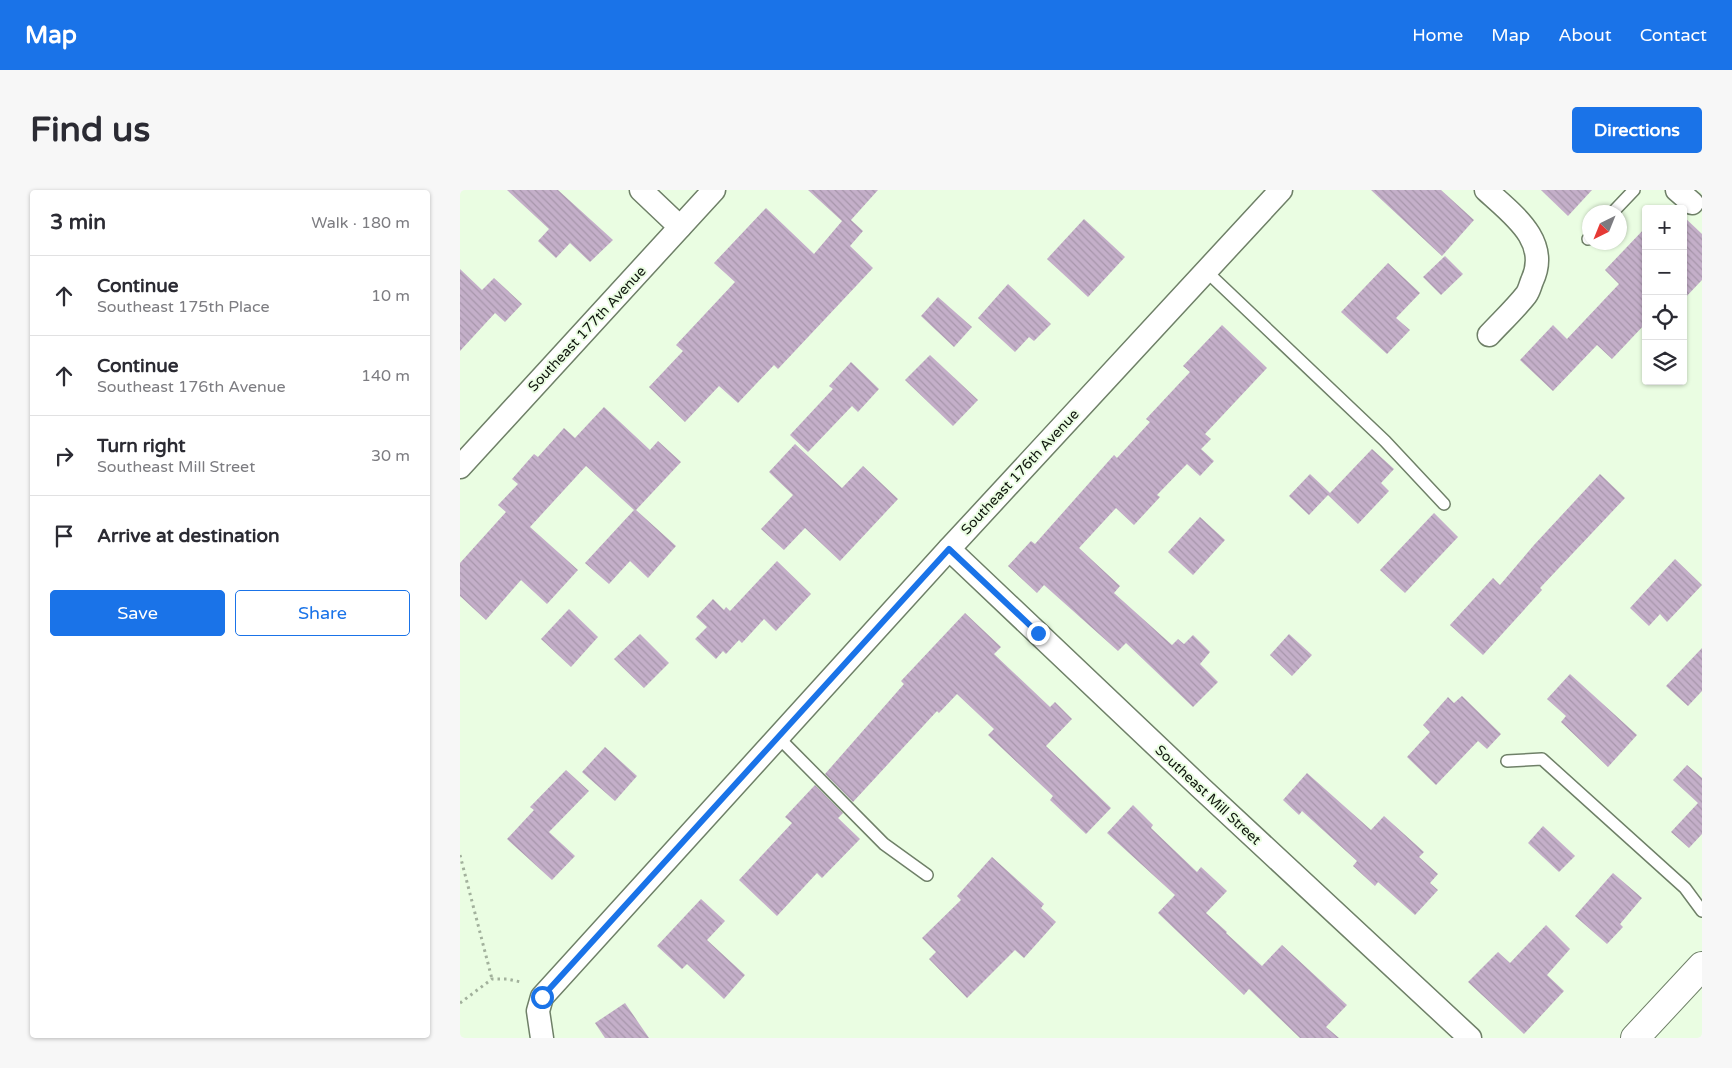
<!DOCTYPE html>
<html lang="en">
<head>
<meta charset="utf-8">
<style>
  :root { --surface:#fff; --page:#f7f7f7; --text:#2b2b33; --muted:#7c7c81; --line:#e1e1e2; --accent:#1a73e8 }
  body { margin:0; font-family:"Varela Round",sans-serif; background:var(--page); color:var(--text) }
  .controls { position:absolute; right:15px; top:15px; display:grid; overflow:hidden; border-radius:5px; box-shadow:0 1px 4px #0004 }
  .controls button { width:45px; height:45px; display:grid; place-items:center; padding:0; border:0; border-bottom:1px solid var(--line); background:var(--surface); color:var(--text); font:25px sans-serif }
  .compass { position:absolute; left:1122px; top:15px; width:45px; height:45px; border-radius:50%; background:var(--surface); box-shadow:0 1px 4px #0004; rotate:223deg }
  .stop { position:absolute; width:15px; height:15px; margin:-11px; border:4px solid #1a73e8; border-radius:50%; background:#fff }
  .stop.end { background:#1a73e8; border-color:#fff; box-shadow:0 1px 5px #0008 }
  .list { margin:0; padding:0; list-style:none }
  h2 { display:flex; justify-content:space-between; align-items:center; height:65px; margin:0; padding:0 20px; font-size:21px }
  h2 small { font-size:16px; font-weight:400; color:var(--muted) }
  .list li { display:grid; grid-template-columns:32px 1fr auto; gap:15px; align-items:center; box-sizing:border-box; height:80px; padding:0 20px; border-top:1px solid var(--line) }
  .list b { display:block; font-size:19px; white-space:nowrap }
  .list p { margin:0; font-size:16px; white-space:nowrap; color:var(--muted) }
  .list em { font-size:16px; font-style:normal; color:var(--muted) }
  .actions { display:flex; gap:10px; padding:15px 20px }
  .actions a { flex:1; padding:11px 0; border:1px solid var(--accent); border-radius:5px; text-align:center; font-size:18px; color:var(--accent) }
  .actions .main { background:var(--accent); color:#fff }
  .icon { flex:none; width:28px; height:28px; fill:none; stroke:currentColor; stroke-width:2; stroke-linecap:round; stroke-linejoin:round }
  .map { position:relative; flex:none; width:1242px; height:848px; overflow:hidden; border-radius:5px }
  header { display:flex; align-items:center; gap:30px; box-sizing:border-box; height:70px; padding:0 25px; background:var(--accent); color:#fff }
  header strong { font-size:24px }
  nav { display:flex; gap:28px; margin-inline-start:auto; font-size:18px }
  .intro { display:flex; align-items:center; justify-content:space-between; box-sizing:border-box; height:120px; padding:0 30px }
  h1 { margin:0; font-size:35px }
  .button { padding:12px 22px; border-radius:5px; background:var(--accent); color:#fff; font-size:18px; font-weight:700 }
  main { display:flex; gap:30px; padding:0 30px }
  aside { flex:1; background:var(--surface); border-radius:5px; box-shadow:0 1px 4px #0004 }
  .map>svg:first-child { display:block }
</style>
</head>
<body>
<header>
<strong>Map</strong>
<nav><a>Home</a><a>Map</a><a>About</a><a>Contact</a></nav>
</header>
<div class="intro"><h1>Find us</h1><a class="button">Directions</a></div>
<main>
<aside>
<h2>3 min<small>Walk · 180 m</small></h2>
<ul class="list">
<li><svg class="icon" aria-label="ahead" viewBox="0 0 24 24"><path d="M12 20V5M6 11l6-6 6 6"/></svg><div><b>Continue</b><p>Southeast 175th Place</p></div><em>10 m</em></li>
<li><svg class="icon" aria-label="ahead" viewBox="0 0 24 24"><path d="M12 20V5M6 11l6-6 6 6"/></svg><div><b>Continue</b><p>Southeast 176th Avenue</p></div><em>140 m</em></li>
<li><svg class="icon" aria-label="right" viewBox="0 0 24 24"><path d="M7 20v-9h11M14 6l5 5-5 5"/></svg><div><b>Turn right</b><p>Southeast Mill Street</p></div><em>30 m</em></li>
<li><svg class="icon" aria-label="arrive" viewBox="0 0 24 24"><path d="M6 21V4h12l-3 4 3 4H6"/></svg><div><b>Arrive at destination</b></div></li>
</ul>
<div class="actions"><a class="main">Save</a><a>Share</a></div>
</aside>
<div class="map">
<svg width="1242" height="848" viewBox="0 0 1242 848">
  <defs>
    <pattern id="building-back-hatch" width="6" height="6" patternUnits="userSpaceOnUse" patternTransform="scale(1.25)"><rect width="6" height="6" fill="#c4afc9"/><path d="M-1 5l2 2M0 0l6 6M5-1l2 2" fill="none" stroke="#a796ab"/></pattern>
  </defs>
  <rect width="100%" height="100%" fill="#eafde2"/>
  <!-- building -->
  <g fill="url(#building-back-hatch)">
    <polygon points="47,0 98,0 153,50 130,72 110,53 96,68 78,51 89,39"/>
    <polygon points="348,0 418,0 391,30 403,41 390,56 413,78 318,179 314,175 278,213 259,196 225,232 189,197 223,161 216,155 275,92 254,73 306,18 354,64 382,31"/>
    <polygon points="911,0 981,0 1014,30 982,66"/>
    <polygon points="1081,0 1132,0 1108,26"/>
    <polygon points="1223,26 1242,44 1242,90 1223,110"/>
    <polygon points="624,29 665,67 628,107 587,69"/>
    <polygon points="1186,37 1186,133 1152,169 1137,155 1093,201 1060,170 1093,135 1107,149 1159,94 1145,80"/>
    <polygon points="985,66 1003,84 981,105 963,87"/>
    <polygon points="928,73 960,103 936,128 950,140 927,164 881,122"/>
    <polygon points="0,79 22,100 34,88 62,114 45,132 35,123 0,161"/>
    <polygon points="548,94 591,134 574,151 569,147 555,162 518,128"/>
    <polygon points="478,107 512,137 494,157 461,126"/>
    <polygon points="762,135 807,178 745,244 751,249 741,259 754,271 740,286 727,274 697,305 700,307 674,335 656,318 619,358 660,396 654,403 712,455 718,449 724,454 733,445 750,462 740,474 758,492 733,517 666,453 658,461 584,395 577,403 548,376 571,351 575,354 654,265 657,268 690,232 686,229 730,182 723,176"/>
    <polygon points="470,165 518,210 493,236 445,190"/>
    <polygon points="391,172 419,199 398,222 392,216 348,262 330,245 373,199 369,196"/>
    <polygon points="144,217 190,260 198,251 221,272 176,320 216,356 188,388 170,371 149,394 125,373 174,320 126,276 70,337 118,380 87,414 61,390 26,430 0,406 0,373 46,322 38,315 58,294 52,289 74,264 78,267 104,238 115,248"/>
    <polygon points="335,254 382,298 403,276 438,309 380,371 345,338 324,360 301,339 333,305 309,282"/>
    <polygon points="912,259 934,279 921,293 929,301 898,334 868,305 849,325 829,306 850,284 870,303"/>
    <polygon points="1140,284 1165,308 1080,398 1082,400 1023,465 990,435 1033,388 1040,395 1074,355"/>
    <polygon points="974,323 998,347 945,403 920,380"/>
    <polygon points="740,327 765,350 733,385 708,362"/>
    <polygon points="1215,369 1242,395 1207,432 1200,424 1189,436 1170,418"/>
    <polygon points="317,371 351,404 316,441 304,429 282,453 279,450 266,464 263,461 256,469 235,449 247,437 236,427 253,409 264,420 266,417 270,421"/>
    <polygon points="109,419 138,447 111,477 81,449"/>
    <polygon points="505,423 541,457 534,464 590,517 595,512 612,529 586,556 651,618 626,644 590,610 593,606 528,545 534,539 497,504 479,523 477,521 393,612 365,584 444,494 441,491"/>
    <polygon points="180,444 209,473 184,498 154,469"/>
    <polygon points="829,444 852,465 832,486 810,465"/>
    <polygon points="1242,458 1242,501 1228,516 1206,496"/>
    <polygon points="1110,484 1177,545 1148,577 1101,532 1106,526 1087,509"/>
    <polygon points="1002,506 1041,544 1027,559 1018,551 976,595 947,567 970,542 963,535 988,507 994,513"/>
    <polygon points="145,557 177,586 155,611 122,582"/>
    <polygon points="1227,575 1242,588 1242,644 1229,658 1211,642 1238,613 1213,590"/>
    <polygon points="106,580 129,601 89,642 115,666 92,690 47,649 74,620 70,617"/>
    <polygon points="847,583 911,640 924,626 964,662 959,667 978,684 970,693 978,700 955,725 918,692 915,696 893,676 897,671 842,621 839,625 823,610"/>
    <polygon points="355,595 383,623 378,628 400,649 362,688 357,683 317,726 279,690 332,633 325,627"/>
    <polygon points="673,615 693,635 691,638 737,682 741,677 767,701 746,723 767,742 766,743 802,776 822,755 887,815 866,837 879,848 840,848 789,799 784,805 698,723 715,705 647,643"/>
    <polygon points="1083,636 1115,666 1099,682 1068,653"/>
    <polygon points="532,667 584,714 581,718 596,732 564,768 555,760 507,808 469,769 476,762 462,748 501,710 497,706"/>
    <polygon points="1153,683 1182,708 1160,734 1163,737 1147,754 1115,726"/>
    <polygon points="241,709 265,731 247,750 285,785 264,809 227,774 222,779 197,756"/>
    <polygon points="1086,735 1110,759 1087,785 1104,801 1064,844 1008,792 1038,762 1050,773"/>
    <polygon points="165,813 189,848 145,848 135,833"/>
  </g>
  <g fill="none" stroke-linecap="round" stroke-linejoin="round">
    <!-- lane casing -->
    <g stroke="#6f8068" stroke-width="14">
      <g id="lane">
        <polyline points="1153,22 1174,0"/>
        <polyline points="1128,49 1130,48"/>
        <polyline points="746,81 925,251 984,314"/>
        <polyline points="318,547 424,654 467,685"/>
        <polyline points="1047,571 1082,569 1225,698 1242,721"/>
      </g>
    </g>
    <!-- street casing -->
    <g stroke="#6f8068" stroke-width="25">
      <g id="street">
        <polyline points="181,0 220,37"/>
        <path d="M1026 0C1052 24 1091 51 1072 91 1070 96 1069 101 1066 105 1055 119 1041 132 1029 145"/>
        <polyline points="1217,0 1232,13"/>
        <polyline points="0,277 254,0"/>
        <polyline points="489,359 740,597 1010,848"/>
        <polyline points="82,848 78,821 82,807 489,359 821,0"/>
      </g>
    </g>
    <!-- secondary casing -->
    <g stroke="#6f8068" stroke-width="30">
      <polyline id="secondary" points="1175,848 1242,776"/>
    </g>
    <!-- path -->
    <g stroke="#a2b19c" stroke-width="3" stroke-dasharray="2.5 4" stroke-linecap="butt">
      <polyline points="0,665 32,789"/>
      <polyline points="0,813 32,789 47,789 61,792"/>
    </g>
    <!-- lane -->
    <use href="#lane" stroke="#fff" stroke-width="11"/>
    <!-- street -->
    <use href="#street" stroke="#fff" stroke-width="22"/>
    <!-- secondary -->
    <use href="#secondary" stroke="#fff" stroke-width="28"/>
  </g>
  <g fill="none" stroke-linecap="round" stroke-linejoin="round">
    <!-- route -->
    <polyline stroke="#1a73e8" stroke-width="6" points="82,807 489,359 578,443"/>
  </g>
  <g text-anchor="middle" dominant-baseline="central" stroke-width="4" stroke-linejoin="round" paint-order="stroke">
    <!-- street labels -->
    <g font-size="14" fill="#0f160d" stroke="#eafde2">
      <text transform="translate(127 139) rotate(-47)">Southeast 177th Avenue</text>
      <text transform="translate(560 282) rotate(-47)">Southeast 176th Avenue</text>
      <text transform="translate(748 605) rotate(43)">Southeast Mill Street</text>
    </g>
  </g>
</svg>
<div class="controls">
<button>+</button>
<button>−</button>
<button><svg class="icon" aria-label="locate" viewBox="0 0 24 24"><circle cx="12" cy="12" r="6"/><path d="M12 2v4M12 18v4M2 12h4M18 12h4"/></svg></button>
<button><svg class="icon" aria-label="layers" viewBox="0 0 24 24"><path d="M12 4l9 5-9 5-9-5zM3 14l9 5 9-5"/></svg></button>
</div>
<svg class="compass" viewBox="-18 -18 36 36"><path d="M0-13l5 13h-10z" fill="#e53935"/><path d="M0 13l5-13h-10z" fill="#7c7c81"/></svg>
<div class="stop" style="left:82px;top:807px"></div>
<div class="stop end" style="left:578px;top:443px"></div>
</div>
</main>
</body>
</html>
